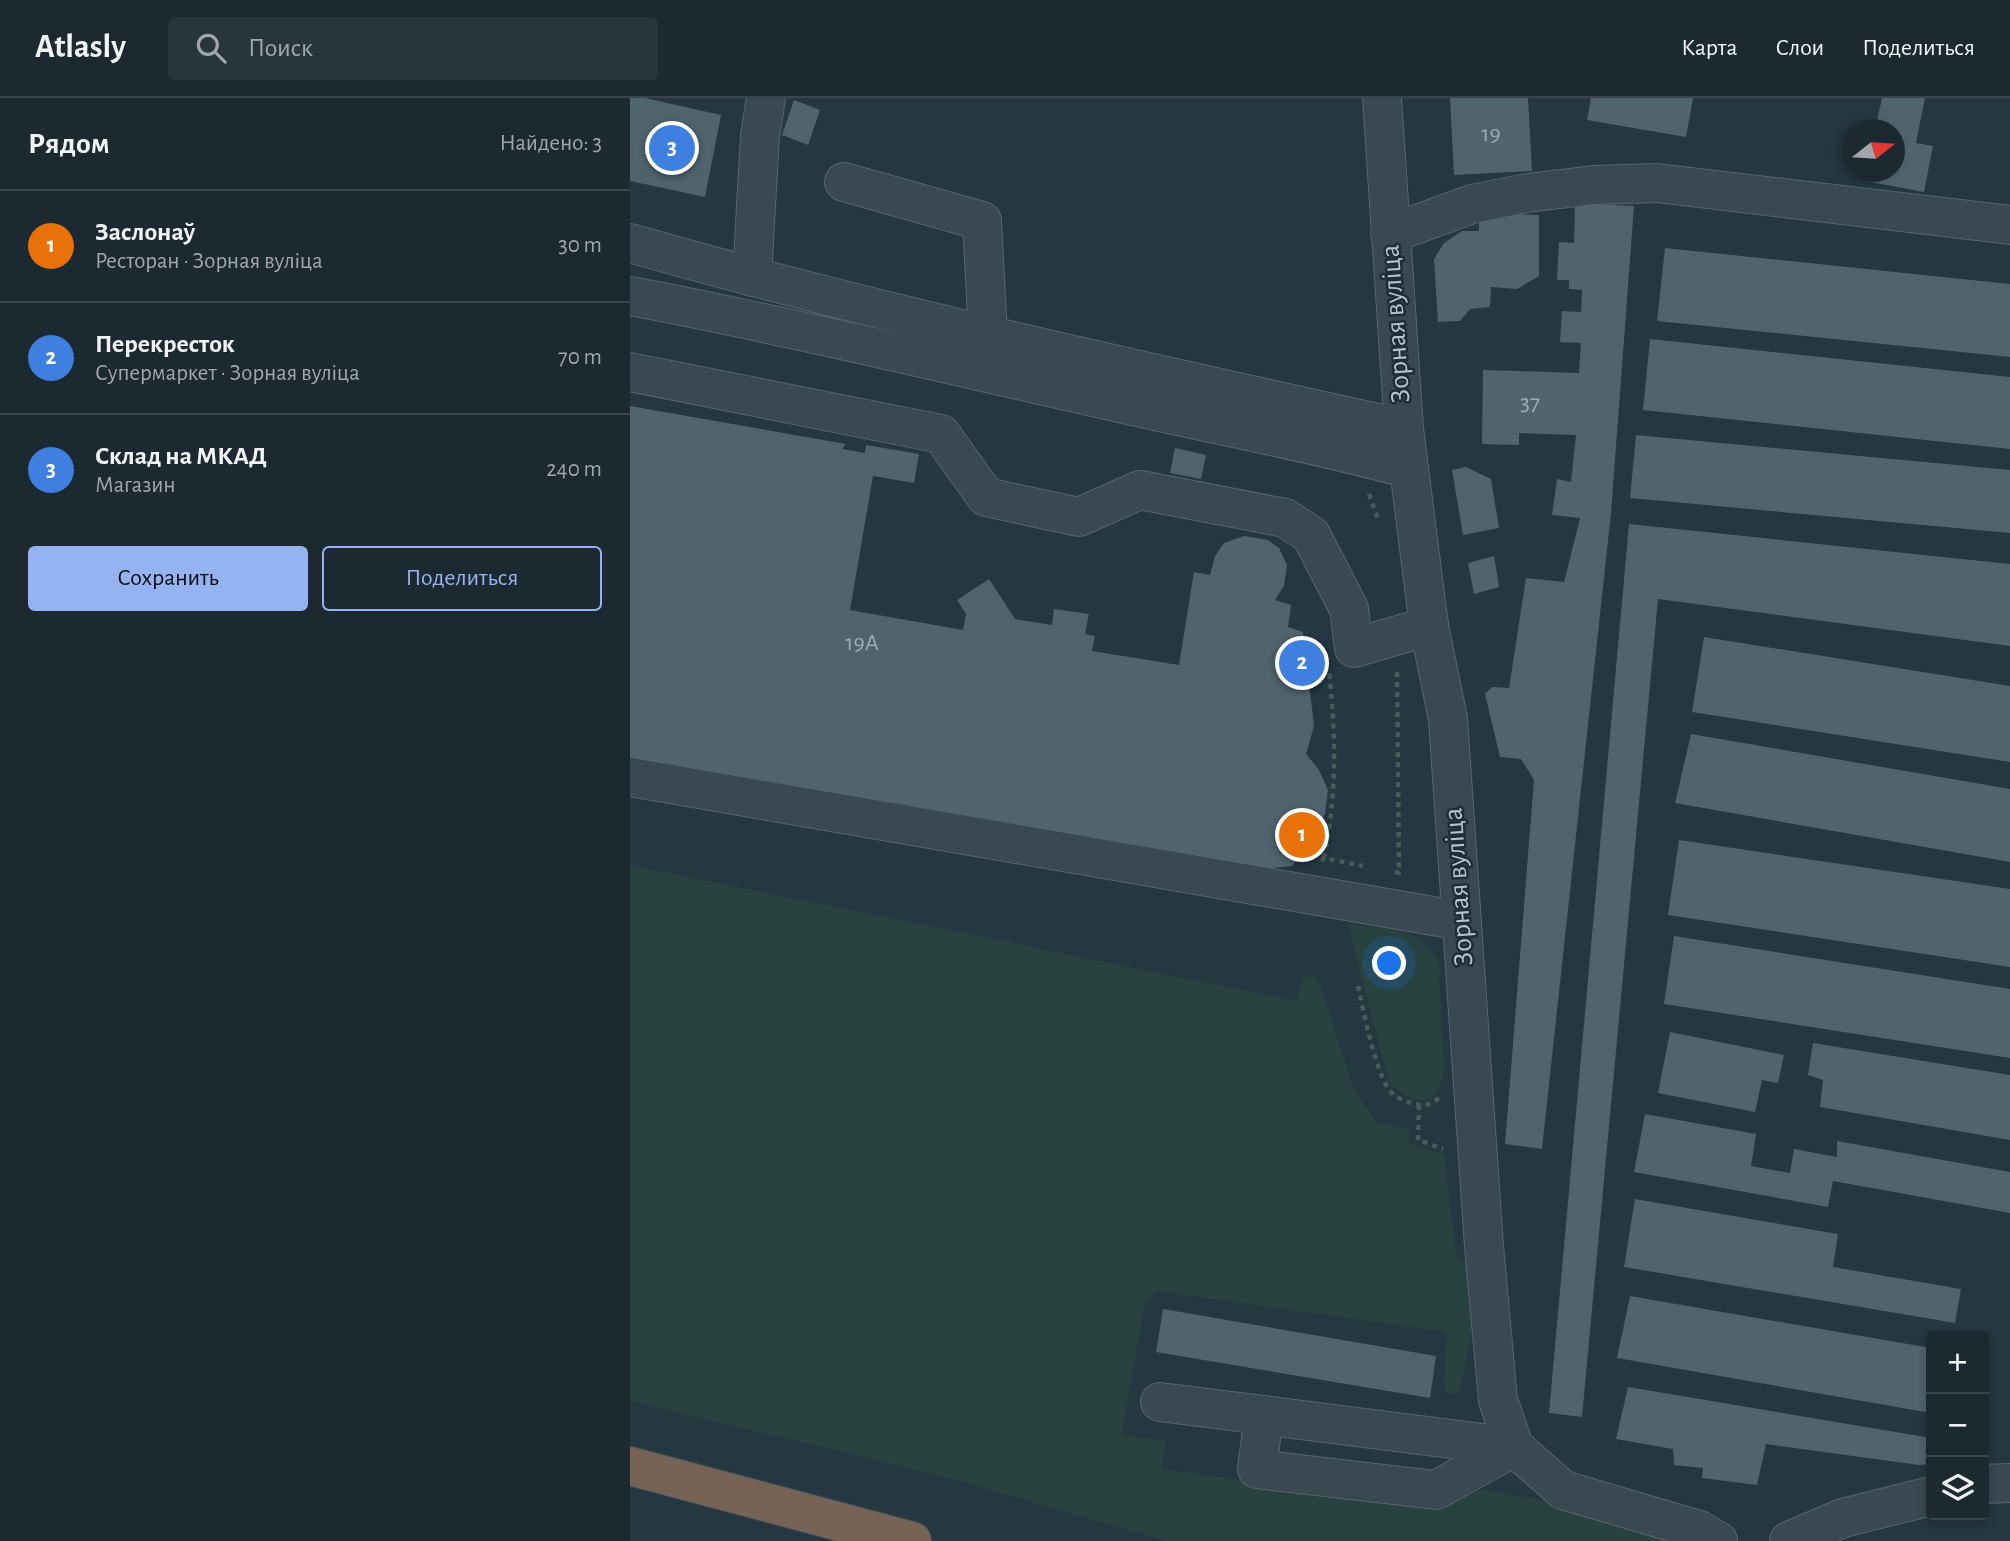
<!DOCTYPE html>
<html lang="ru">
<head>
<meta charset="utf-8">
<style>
  :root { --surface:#1c2931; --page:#29353d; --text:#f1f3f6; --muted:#a0a6ab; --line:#3a454d; --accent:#95b2f1 }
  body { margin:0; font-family:"Alegreya Sans",sans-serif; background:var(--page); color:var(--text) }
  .controls { position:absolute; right:21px; bottom:21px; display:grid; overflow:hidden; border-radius:7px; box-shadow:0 4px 10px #0003 }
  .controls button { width:63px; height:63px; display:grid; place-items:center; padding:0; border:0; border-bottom:2px solid var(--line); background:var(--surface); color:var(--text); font:35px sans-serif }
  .compass { position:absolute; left:1212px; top:21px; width:63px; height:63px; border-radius:50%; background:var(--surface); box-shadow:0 4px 10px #0003; rotate:73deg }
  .you { position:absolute; left:760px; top:866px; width:24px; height:24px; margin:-18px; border:5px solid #fff; border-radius:50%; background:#1a73e8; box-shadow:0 0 0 10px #1a73e833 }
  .badge { display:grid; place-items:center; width:46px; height:46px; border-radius:50%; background:var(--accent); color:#fff; font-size:23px; font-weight:700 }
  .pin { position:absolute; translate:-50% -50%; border:4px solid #fff; box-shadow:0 2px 7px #0006 }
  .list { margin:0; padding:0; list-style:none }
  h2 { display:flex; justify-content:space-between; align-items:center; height:91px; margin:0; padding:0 28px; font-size:30px }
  h2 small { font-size:23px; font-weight:400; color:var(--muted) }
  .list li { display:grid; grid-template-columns:46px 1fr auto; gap:21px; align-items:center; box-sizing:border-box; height:112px; padding:0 28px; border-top:2px solid var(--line) }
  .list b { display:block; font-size:26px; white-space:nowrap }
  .list p { margin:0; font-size:23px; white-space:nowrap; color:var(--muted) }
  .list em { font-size:23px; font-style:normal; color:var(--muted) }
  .actions { display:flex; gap:14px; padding:21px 28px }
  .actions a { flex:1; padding:16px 0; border:2px solid var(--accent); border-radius:7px; text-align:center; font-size:24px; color:var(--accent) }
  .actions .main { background:var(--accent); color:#111 }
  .icon { flex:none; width:38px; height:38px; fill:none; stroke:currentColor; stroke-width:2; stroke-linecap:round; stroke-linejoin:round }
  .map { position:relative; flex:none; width:1380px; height:1443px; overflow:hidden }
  header { display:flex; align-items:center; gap:42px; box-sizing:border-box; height:98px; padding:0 35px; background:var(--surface); border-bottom:2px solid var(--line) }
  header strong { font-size:33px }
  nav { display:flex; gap:38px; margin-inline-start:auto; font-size:24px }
  .search { width:490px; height:63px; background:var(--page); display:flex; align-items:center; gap:18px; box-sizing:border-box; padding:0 24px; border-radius:7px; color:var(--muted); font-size:26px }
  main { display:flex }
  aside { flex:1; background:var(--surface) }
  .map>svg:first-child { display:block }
</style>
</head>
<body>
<header>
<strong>Atlasly</strong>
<div class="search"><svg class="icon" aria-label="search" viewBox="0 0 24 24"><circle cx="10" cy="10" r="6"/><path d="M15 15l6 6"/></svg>Поиск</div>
<nav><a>Карта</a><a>Слои</a><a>Поделиться</a></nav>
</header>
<main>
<aside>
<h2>Рядом<small>Найдено: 3</small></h2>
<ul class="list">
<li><span class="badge" style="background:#e8710a">1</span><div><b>Заслонаў</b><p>Ресторан · Зорная вуліца</p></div><em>30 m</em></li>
<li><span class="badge" style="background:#3f7fe0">2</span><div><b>Перекресток</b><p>Супермаркет · Зорная вуліца</p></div><em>70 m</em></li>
<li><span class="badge" style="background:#3f7fe0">3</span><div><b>Склад на МКАД</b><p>Магазин</p></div><em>240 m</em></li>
</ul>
<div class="actions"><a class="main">Сохранить</a><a>Поделиться</a></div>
</aside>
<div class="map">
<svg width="1380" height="1443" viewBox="0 0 1380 1443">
  <rect width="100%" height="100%" fill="#253741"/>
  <!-- green -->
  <g fill="#27423f">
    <polygon points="0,767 667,903 672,879 683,880 691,888 723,990 747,1025 779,1031 779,1045 814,1057 827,1162 836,1165 842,1234 829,1296 814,1295 816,1234 527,1193 515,1203 492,1337 536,1343 532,1371 799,1408 840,1389 939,1407 944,1416 953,1412 1054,1443 536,1443 312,1378 0,1303"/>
    <path d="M718 826C757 832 788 826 809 865L814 971C810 1012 780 1009 758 982Z"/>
  </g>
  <!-- building -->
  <g fill="#50646e">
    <polygon points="0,0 15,0 91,17 75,99 0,83"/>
    <polygon points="820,0 898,0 902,73 824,77"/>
    <polygon points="961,0 1063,0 1056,39 957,22"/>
    <polygon points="1252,0 1295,0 1286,45 1303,48 1294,94 1235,83 1237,74 1265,74 1265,32 1245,32"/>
    <polygon points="164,2 190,12 178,47 152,37"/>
    <polygon points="945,105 1004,108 981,415 912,1051 875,1046 904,682 891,661 870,659 855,596 862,589 879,590 896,480 934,484 950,420 922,417 927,381 941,384 946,337 889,335 889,347 852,346 853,272 949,275 951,245 930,244 932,213 951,214 952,192 939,191 939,182 927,182 929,144 944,145"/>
    <polygon points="849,115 909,117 909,178 887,191 861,189 860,209 840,211 830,223 808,224 804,161 814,145 832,133 849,133"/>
    <polygon points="1035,150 1380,186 1380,259 1027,223"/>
    <polygon points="1020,241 1380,279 1380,351 1013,312"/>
    <polygon points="0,308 216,346 212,351 235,355 236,347 289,356 284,385 243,378 220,512 333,532 336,516 327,502 359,481 385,521 422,527 424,511 459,516 455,536 465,538 462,553 549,567 564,474 580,477 585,458 594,445 614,438 638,442 649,450 657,467 654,488 645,502 661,507 658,529 673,534 684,628 676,656 689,672 698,692 695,716 682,744 662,768 631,771 0,662"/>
    <polygon points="1006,337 1380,372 1380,435 1000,400"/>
    <polygon points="545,350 576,357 571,381 540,375"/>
    <polygon points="836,369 861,381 869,430 833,437 822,372"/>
    <polygon points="999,426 1380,466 1380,548 1028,501 952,1319 919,1315"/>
    <polygon points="864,458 869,489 844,496 838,465"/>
    <polygon points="1074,539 1380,588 1380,664 1062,614"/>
    <polygon points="1061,636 1380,691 1380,764 1045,705"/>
    <polygon points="1049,742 1380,791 1380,869 1038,817"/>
    <polygon points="1044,838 1380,891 1380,960 1034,906"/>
    <polygon points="1040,934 1154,957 1148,985 1132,982 1125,1014 1028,995"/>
    <polygon points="1183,945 1380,977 1380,1042 1190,1009 1193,982 1178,977"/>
    <polygon points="1015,1016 1126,1036 1121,1068 1160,1075 1164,1051 1207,1059 1207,1043 1380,1074 1380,1115 1203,1083 1198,1109 1004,1074"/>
    <polygon points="1005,1101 1208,1136 1203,1169 1331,1191 1325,1225 994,1169"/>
    <polygon points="1000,1198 1301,1250 1301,1315 987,1260"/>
    <polygon points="533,1211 806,1258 800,1300 526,1254"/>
    <polygon points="998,1289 1301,1340 1301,1366 1289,1367 1136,1346 1127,1387 1072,1380 1073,1370 1044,1367 1043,1351 986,1341"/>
  </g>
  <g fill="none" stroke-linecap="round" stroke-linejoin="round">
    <!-- minor casing -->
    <g stroke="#57666e" stroke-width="40">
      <g id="minor">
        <polyline points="752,0 774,331 799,528 818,621 854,1148 868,1302 884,1349 933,1392 1069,1432 1088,1443"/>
        <polyline points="214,84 352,123 358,237"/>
        <polyline points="760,136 842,106 897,95 964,87 1027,85 1380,127"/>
        <path d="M0 145C255 218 515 273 774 331"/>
        <polyline points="122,179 130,38 136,0"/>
        <path d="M0 198C163 229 324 268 485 304 584 327 682 344 779 371"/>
        <polyline points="0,274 311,336 356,399 449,419 510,392 655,420 681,437 719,511 724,550 799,528"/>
        <polyline points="0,679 832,823"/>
        <polyline points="530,1304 884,1349"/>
        <polyline points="634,1317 627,1371 806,1392 884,1349"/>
        <polyline points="1354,1386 1380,1385"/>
        <polyline points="1159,1443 1213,1420 1301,1398"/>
      </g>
    </g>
    <!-- highway casing -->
    <g stroke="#44535b" stroke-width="40">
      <polyline id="highway" points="0,1368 282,1443"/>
    </g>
    <!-- path -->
    <g stroke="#455e5b" stroke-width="4.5" stroke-dasharray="5 5" stroke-linecap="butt">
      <polyline points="739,396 748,421"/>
      <path d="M694 760C707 697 706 636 699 573"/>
      <polyline points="691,763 694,760 733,768"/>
      <polyline points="765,774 769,775 767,571"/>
      <path d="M728 888C733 912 746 976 760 993 769 1003 783 1006 795 1008L810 1000"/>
      <polyline points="789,1007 788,1042 813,1051"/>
    </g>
    <!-- minor -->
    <use href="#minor" stroke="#394851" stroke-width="38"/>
    <!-- highway -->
    <use href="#highway" stroke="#776356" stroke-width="38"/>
  </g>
  <g text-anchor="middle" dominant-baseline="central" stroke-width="5" stroke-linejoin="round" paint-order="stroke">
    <!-- number labels -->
    <g font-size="24" fill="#9cabb4">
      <text x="861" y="36">19</text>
      <text x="900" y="305">37</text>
      <text x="232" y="545">19А</text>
    </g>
    <!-- street labels -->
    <g font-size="28" fill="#b6c3cb" stroke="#1e2d36">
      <text transform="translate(766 226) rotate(-94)">Зорная вуліца</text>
      <text transform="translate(829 789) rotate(-94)">Зорная вуліца</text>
    </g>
  </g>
</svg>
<div class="controls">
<button>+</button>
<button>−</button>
<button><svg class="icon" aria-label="layers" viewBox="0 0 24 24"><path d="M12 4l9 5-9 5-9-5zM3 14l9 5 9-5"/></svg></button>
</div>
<svg class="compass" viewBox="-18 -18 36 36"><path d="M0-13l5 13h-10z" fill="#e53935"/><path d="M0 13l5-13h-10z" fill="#a0a6ab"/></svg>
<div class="you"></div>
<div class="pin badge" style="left:672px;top:737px;background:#e8710a">1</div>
<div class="pin badge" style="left:672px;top:565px;background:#3f7fe0">2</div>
<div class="pin badge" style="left:42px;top:50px;background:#3f7fe0">3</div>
</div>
</main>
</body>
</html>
